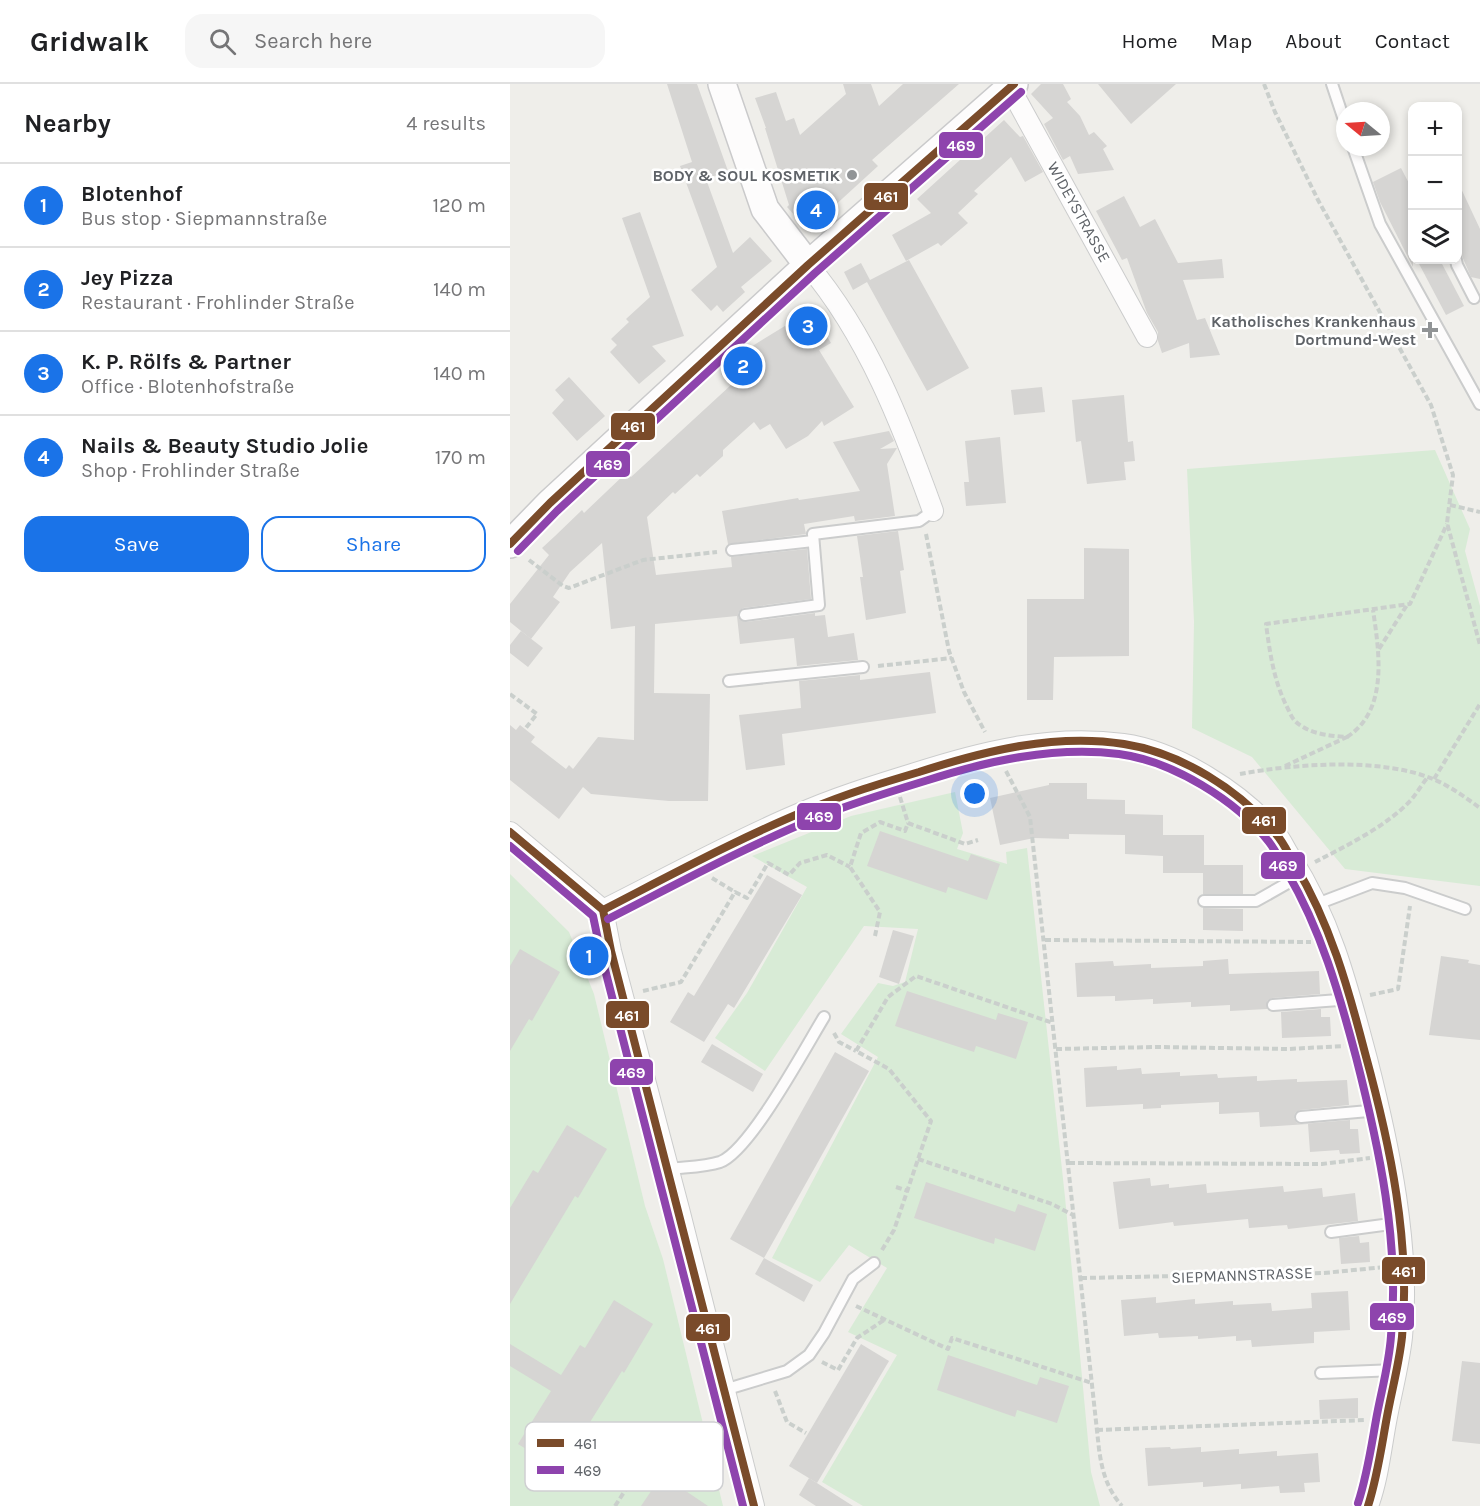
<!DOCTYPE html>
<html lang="en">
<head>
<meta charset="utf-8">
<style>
  :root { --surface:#fff; --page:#f6f6f6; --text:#202124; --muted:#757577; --line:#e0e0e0; --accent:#1a73e8 }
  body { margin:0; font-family:Karla,sans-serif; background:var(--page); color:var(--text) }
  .controls { position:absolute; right:18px; top:18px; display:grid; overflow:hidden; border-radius:12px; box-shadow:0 3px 9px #0003 }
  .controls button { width:54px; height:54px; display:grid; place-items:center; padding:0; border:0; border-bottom:2px solid var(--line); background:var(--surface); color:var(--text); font:30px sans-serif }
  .compass { position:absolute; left:826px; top:18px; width:54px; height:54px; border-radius:50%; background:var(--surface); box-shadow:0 3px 9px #0003; rotate:288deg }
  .you { position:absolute; left:465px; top:710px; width:21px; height:21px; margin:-15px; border:4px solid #fff; border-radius:50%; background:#1a73e8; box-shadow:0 0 0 9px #1a73e833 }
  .badge { display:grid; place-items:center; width:39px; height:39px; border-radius:50%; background:var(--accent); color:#fff; font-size:20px; font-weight:700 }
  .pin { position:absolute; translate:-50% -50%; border:3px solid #fff; box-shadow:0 2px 6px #0006 }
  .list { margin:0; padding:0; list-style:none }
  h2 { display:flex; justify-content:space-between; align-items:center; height:78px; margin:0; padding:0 24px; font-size:26px }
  h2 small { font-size:20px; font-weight:400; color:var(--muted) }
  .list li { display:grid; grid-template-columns:39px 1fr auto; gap:18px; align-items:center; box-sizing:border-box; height:84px; padding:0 24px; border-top:2px solid var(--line) }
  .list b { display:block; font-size:22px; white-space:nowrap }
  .list p { margin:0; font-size:20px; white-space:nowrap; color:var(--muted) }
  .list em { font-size:20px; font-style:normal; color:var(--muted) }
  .actions { display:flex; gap:12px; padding:18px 24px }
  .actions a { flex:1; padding:14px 0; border:2px solid var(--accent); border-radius:18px; text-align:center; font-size:21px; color:var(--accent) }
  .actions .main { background:var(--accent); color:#fff }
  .icon { flex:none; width:33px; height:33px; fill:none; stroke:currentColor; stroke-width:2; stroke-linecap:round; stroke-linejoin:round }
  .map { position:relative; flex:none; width:970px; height:1422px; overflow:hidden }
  header { display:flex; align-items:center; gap:36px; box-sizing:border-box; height:84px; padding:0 30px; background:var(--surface); border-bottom:2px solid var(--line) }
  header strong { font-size:28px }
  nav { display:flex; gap:33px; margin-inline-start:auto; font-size:21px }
  .search { width:420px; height:54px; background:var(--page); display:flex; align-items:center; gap:15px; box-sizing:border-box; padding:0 21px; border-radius:18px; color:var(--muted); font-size:22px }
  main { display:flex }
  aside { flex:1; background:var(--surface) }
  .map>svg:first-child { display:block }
</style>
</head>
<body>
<header>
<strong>Gridwalk</strong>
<div class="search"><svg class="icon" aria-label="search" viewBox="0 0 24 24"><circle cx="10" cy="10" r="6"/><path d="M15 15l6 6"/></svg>Search here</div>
<nav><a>Home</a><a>Map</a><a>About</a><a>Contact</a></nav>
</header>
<main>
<aside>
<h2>Nearby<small>4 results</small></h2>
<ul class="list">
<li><span class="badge">1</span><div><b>Blotenhof</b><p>Bus stop · Siepmannstraße</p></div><em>120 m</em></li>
<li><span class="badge">2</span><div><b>Jey Pizza</b><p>Restaurant · Frohlinder Straße</p></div><em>140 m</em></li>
<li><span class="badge">3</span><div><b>K. P. Rölfs &amp; Partner</b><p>Office · Blotenhofstraße</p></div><em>140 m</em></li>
<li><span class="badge">4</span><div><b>Nails &amp; Beauty Studio Jolie</b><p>Shop · Frohlinder Straße</p></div><em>170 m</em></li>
</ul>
<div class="actions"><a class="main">Save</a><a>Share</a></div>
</aside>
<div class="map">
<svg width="970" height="1422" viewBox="0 0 970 1422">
  <rect width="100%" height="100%" fill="#efeeea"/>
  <!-- green -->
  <g fill="#d8ebd6">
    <polygon points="925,366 960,445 955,467 970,522 970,802 835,785 742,673 682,644 684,538 677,385"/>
    <polygon points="445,708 453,749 447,765 497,780 496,768 517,764 555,1113 581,1388 590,1422 353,1422 312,1398 387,1271 338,1248 377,1184 339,1161 310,1198 262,1174 368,973 331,950 368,899 383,902 395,898 408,845 354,842 255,987 205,954 237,909 297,803 242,772 341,732"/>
    <polygon points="0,790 59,848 84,910 135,1122 153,1175 213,1422 0,1422"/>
  </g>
  <!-- building -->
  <g fill="#d6d5d3">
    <polygon points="157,0 187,0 218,87 196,95 223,169 240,153 262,177 231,203 235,208 213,228 207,221 201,227 181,206 207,183 170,82 182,78"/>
    <polygon points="333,0 361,0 369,22 393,0 449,0 362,76 368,82 298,146 277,123 279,121 255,44 256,44 245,14 266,8 276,37 284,34 290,51 336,10"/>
    <polygon points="531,0 553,0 561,15 557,18 570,32 579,51 584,48 597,62 593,65 604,86 568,90 560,72 553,76 534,40 543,34 521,10"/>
    <polygon points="588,0 666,0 621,40"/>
    <polygon points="494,36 510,53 513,52 533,88 515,98 501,73 464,107 468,110 448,129 458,139 431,162 428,159 396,177 382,151 421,129 407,115"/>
    <polygon points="891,84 903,107 903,183 870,118 863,98"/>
    <polygon points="948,98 970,145 970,195 961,193 952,172 948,169"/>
    <polygon points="614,112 630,143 645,135 668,179 712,175 714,194 673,196 687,236 695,234 710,271 680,274 679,259 652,269 648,257 648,248 637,229 617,174 612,176 586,127"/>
    <polygon points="130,128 174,252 142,262 156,277 129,300 100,268 107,261 101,255 119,238 116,235 140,213 112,134"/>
    <polygon points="399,176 459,284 417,307 357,198 343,206 334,188 351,179 360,196"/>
    <polygon points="907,176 930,176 954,222 936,231"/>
    <polygon points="301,226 321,259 309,266 344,323 314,342 312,337 298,352 276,365 260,340 250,346 244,338 213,366 213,372 190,393 187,390 165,410 163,408 137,433 146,491 222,483 221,473 297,465 301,515 233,524 228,529 229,535 236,538 305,529 305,532 315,531 318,553 344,549 348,576 287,582 284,554 230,560 227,532 145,540 144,609 200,610 198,717 159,717 81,710 73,703 49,735 0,696 0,641 6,646 10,641 25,653 21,658 56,685 59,681 63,685 88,653 124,656 125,542 101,545 92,459 60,488 43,513 50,518 21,555 0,538 0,520 39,471 32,464 45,452 72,426 74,429 117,388 121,393 221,301 211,290 244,261"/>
    <polygon points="59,293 95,332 67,357 42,329 54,316 45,306"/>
    <polygon points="532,303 535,328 504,331 501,306"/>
    <polygon points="614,311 618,358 623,357 625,377 614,378 616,396 577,400 571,357 566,358 562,316"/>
    <polygon points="379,347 384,357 370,365 387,364 377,380 385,432 345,437 344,432 294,440 296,450 218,460 212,427 288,414 289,416 350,407 323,358"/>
    <polygon points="490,353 496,419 456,422 454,398 459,398 455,357"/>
    <polygon points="388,447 394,486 390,487 396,529 356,536 350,493 353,493 347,452"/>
    <polygon points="574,464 619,465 619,572 544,573 543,616 517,616 517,515 574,515"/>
    <polygon points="11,547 33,564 18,583 0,569 0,561"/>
    <polygon points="420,588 426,629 272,650 275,681 236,686 229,631 291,624 289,597 350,591 350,596"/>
    <polygon points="539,699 577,699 577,715 615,716 615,730 653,731 653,751 694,751 694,781 733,781 733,810 693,810 693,789 653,789 653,772 615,770 615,751 559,750 559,755 524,754 490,761 480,714 539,701"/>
    <polygon points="370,747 458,777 461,770 490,780 477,816 438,803 436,809 357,782"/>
    <polygon points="257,791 292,811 224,924 218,920 194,958 160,938 178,908 184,912"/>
    <polygon points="693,824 733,825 733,847 693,846"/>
    <polygon points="383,846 404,852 389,900 369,893"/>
    <polygon points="10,865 50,888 22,937 19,935 0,967 0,882"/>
    <polygon points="931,872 959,876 958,879 970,881 970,956 919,951"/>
    <polygon points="718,875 719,890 809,887 810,910 762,914 757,917 757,925 720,927 720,921 681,923 681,918 643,920 643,915 605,917 605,912 567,913 565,879 603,877 604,882 641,880 641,884 693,882 693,877"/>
    <polygon points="397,907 486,936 488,929 518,938 506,975 466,962 464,968 385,942"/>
    <polygon points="811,925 811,933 820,933 821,952 772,954 771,928"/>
    <polygon points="202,960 253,990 243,1008 191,978"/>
    <polygon points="325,968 359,987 254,1174 220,1155"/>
    <polygon points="607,982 607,986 631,984 632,990 670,988 670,992 707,990 708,994 747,992 747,997 787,995 787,998 837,996 839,1021 790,1026 785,1029 784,1034 787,1039 792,1040 840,1036 840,1045 848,1045 850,1069 830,1070 829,1066 800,1068 798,1040 750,1043 749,1028 709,1030 709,1018 651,1021 651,1024 633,1025 633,1020 576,1023 574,984"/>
    <polygon points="57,1041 97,1065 68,1114 65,1112 0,1220 0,1124 23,1086 28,1089"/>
    <polygon points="640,1094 641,1102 659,1100 659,1104 696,1100 697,1109 773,1102 774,1108 812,1104 813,1113 845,1109 848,1137 778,1145 777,1141 739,1144 738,1135 664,1142 663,1138 609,1145 603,1098"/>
    <polygon points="416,1098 505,1128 508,1120 537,1130 525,1167 485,1154 484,1160 404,1134"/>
    <polygon points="849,1152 850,1159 859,1158 860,1178 831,1180 829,1154"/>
    <polygon points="254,1174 303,1201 294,1218 245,1190"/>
    <polygon points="838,1207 840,1246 804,1248 804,1259 742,1263 741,1256 726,1257 726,1252 688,1255 688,1252 649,1254 648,1249 614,1252 611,1216 646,1213 646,1219 685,1215 685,1220 723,1217 723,1221 761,1219 762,1227 802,1224 801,1209"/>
    <polygon points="104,1216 143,1240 114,1289 112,1287 50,1386 8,1360 41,1307 0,1282 0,1260 51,1291 70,1261 75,1264"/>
    <polygon points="351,1260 379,1277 307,1399 279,1382"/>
    <polygon points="438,1271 527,1301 530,1293 559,1302 547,1339 507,1326 505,1333 427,1306"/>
    <polygon points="952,1277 970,1279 970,1360 942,1357"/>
    <polygon points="848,1314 848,1334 810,1335 809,1316"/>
    <polygon points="660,1363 661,1365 691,1363 691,1368 729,1365 729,1370 767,1367 767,1372 808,1369 810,1398 794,1399 795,1408 770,1409 769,1402 731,1405 731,1400 693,1403 693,1398 638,1402 635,1364"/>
    <polygon points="152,1391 198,1422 131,1422"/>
    <polygon points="299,1394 343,1422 306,1422 289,1411"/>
  </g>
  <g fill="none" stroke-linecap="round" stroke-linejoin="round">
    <!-- lane casing -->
    <g stroke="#cbcccc" stroke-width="14">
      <g id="lane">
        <polyline points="822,0 835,39"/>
        <polyline points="843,63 870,140 970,320"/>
        <polyline points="946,176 947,181 964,214"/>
        <polyline points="222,466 303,457"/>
        <polyline points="235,531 309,521 303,450 409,437 423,427"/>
        <polyline points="219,597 353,583"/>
        <polyline points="694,817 746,817 792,791"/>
        <polyline points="807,820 862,799 895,804 955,825"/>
        <polyline points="763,921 842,915"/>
        <polyline points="791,1033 870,1026"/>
        <path d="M159 1085C175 1083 195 1083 210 1078 240 1067 295 964 314 933"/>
        <polyline points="821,1148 888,1139"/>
        <polyline points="811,1289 886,1286"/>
        <polyline points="214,1306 277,1287 299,1271 314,1249 343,1195 364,1179"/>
      </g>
    </g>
    <!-- street casing -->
    <g stroke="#cbcccc" stroke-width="22">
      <g id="street">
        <polyline points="500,4 637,253"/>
        <path d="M298 181C358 252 392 341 423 427"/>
        <polyline points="0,748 93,826 101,867 169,1125 244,1422"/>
        <path d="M93 826C157 794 220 759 286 731 324 714 363 702 402 690 470 668 541 650 613 660 666 667 732 709 766 750 772 757 776 767 781 774 822 838 838 904 857 975 879 1061 901 1164 892 1253 889 1281 881 1310 876 1338 871 1365 868 1395 858 1422"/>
      </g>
    </g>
    <!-- secondary casing -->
    <g stroke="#cacacb" stroke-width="30">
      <g id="secondary">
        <polyline points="212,0 255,125 298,181"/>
        <polyline points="0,460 40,419 298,181 504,0"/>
      </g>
    </g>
    <!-- path -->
    <g stroke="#cacfcc" stroke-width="4" stroke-dasharray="6 3" stroke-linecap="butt">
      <polyline points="754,0 765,28 808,116 921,321 943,391 937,439 970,561"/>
      <polyline points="940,421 970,428"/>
      <polyline points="416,450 439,567 454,608 475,648"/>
      <polyline points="19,476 53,502 59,504 133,476 207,468"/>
      <polyline points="869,565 897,521"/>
      <polyline points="368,582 442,574"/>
      <polyline points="0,610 27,630 15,645"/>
      <path d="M837 653C879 626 869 567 863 526"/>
      <path d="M775 682 837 653C820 652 798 650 785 637 782 634 780 629 778 625 764 598 760 570 756 540L900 520 937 440"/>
      <path d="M496 687 520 733 589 1365C592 1387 597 1405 612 1422"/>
      <path d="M730 690C784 680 870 673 923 695 940 702 955 713 970 724"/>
      <polyline points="924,695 970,620"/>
      <polyline points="390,713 398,739 455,760 468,756"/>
      <path d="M805 778C836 762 877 742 901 716 907 709 912 700 918 693"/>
      <polyline points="202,794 225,808"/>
      <polyline points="365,852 370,828 340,783 351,749 370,738 395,747 398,739"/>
      <polyline points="535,856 801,858"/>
      <polyline points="133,907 171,898 225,808 237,814 258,779 279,791 290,779 317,771 340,783"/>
      <polyline points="860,911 888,905 900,822"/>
      <polyline points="324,949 329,958 346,967"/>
      <polyline points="546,965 646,963 778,965 834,962"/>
      <polyline points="408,1075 542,1120 563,1131"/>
      <polyline points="559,1079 812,1080 860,1074"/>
      <polyline points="386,1103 398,1107"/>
      <polyline points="372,1166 384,1146 421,1037 379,985 346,967 378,913 406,892 543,939"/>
      <polyline points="571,1194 814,1189 875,1183"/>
      <polyline points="346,1222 438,1265 442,1254 582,1299"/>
      <polyline points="312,1278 328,1286 347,1254 374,1236"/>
      <polyline points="265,1307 277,1338 296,1349"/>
      <polyline points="587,1346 856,1336"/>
      <polyline points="105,1422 145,1361 136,1355"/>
    </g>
    <!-- lane -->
    <use href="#lane" stroke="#fdfcfc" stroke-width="10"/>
    <!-- street -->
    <use href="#street" stroke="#fdfcfc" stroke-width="20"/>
    <!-- secondary -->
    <use href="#secondary" stroke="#fdfcfc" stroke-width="27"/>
    <!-- bus-1 casing -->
    <g stroke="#fff" stroke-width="12">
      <g id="bus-1">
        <polyline points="0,460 40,419 298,181 504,0"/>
        <polyline points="0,748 93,826 101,867 244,1422"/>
        <path d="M93 826C161 791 229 754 300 725 335 710 372 699 409 688 474 667 545 649 614 660 671 669 730 706 766 750 774 759 779 771 785 781 820 839 838 903 855 969 880 1060 901 1158 892 1253 889 1281 881 1309 876 1338 871 1366 867 1394 858 1422"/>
      </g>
    </g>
    <!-- bus-2 casing -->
    <g stroke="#fff" stroke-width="12">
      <g id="bus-2">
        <polyline points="8,467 47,427 305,189 511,8"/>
        <polyline points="0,762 83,832 91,870 233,1422"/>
        <path d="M98 835C167 800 235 763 308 733 343 719 379 708 415 697 477 677 543 662 609 670 662 677 726 716 759 758 766 767 771 778 777 788 811 846 829 909 846 973 869 1063 890 1159 881 1252 879 1281 871 1308 866 1336 861 1364 857 1392 848 1419"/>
      </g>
    </g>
    <!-- bus-1 -->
    <use href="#bus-1" stroke="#7a4b2a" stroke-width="8"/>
    <!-- bus-2 -->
    <use href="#bus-2" stroke="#8e44ad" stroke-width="8"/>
  </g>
  <!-- markers -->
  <g fill="#919496" stroke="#fff" stroke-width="2">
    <circle cx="342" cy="91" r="6"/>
    <path d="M917 237h6v6h6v6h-6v6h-6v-6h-6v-6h6z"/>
  </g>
  <g text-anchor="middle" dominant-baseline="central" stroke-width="5" stroke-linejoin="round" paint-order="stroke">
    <!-- poi labels -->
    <g font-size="16" font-weight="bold" fill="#5f6368" stroke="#fff" text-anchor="end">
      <text x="330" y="91">BODY &amp; SOUL KOSMETIK</text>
      <text x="906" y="237">Katholisches Krankenhaus<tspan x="906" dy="18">Dortmund-West</tspan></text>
    </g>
    <!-- street labels -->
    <g font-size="16" fill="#5f6368" stroke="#fff">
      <text transform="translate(569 128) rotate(61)">WIDEYSTRASSE</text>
      <text transform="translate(732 1191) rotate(-2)">SIEPMANNSTRASSE</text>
    </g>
  </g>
  <!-- legend -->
  <rect x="15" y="1338" width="198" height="69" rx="9" fill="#fff" stroke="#cfd0d2" stroke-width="1.5"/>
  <rect x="27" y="1355" width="27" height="8" fill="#7a4b2a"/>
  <rect x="27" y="1382" width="27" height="8" fill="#8e44ad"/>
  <g font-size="16" fill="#5f6368">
    <text x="64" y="1365">461</text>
    <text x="64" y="1392">469</text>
  </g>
  <g stroke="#fff" stroke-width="2">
    <rect x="428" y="47" width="46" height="28" rx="6" fill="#8e44ad"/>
    <rect x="353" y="98" width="46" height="29" rx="6" fill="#7a4b2a"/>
    <rect x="100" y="328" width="46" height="29" rx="6" fill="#7a4b2a"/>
    <rect x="75" y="366" width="46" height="28" rx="6" fill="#8e44ad"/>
    <rect x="286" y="718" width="46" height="29" rx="6" fill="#8e44ad"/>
    <rect x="731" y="722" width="46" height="29" rx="6" fill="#7a4b2a"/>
    <rect x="750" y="767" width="46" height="29" rx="6" fill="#8e44ad"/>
    <rect x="95" y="916" width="45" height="29" rx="6" fill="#7a4b2a"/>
    <rect x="99" y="974" width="45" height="28" rx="6" fill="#8e44ad"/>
    <rect x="871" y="1172" width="45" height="29" rx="6" fill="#7a4b2a"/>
    <rect x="859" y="1218" width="46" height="29" rx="6" fill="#8e44ad"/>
    <rect x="175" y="1229" width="46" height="29" rx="6" fill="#7a4b2a"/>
  </g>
  <g font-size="16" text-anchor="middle" font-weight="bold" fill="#fff">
    <text x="451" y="67">469</text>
    <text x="376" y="118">461</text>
    <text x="123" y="348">461</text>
    <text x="98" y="386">469</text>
    <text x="309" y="738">469</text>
    <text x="754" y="742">461</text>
    <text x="773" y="787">469</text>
    <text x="117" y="937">461</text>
    <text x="121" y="994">469</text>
    <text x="894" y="1193">461</text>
    <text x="882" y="1239">469</text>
    <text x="198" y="1250">461</text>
  </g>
</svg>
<div class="controls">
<button>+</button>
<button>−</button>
<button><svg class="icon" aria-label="layers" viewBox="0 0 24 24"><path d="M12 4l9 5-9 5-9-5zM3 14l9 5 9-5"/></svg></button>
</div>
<svg class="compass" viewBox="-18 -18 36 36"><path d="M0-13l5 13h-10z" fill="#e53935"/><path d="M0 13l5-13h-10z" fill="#757577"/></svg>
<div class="you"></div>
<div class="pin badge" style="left:79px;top:872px">1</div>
<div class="pin badge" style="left:233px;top:282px">2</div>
<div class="pin badge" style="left:298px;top:242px">3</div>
<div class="pin badge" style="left:306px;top:126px">4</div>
</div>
</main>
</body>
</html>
